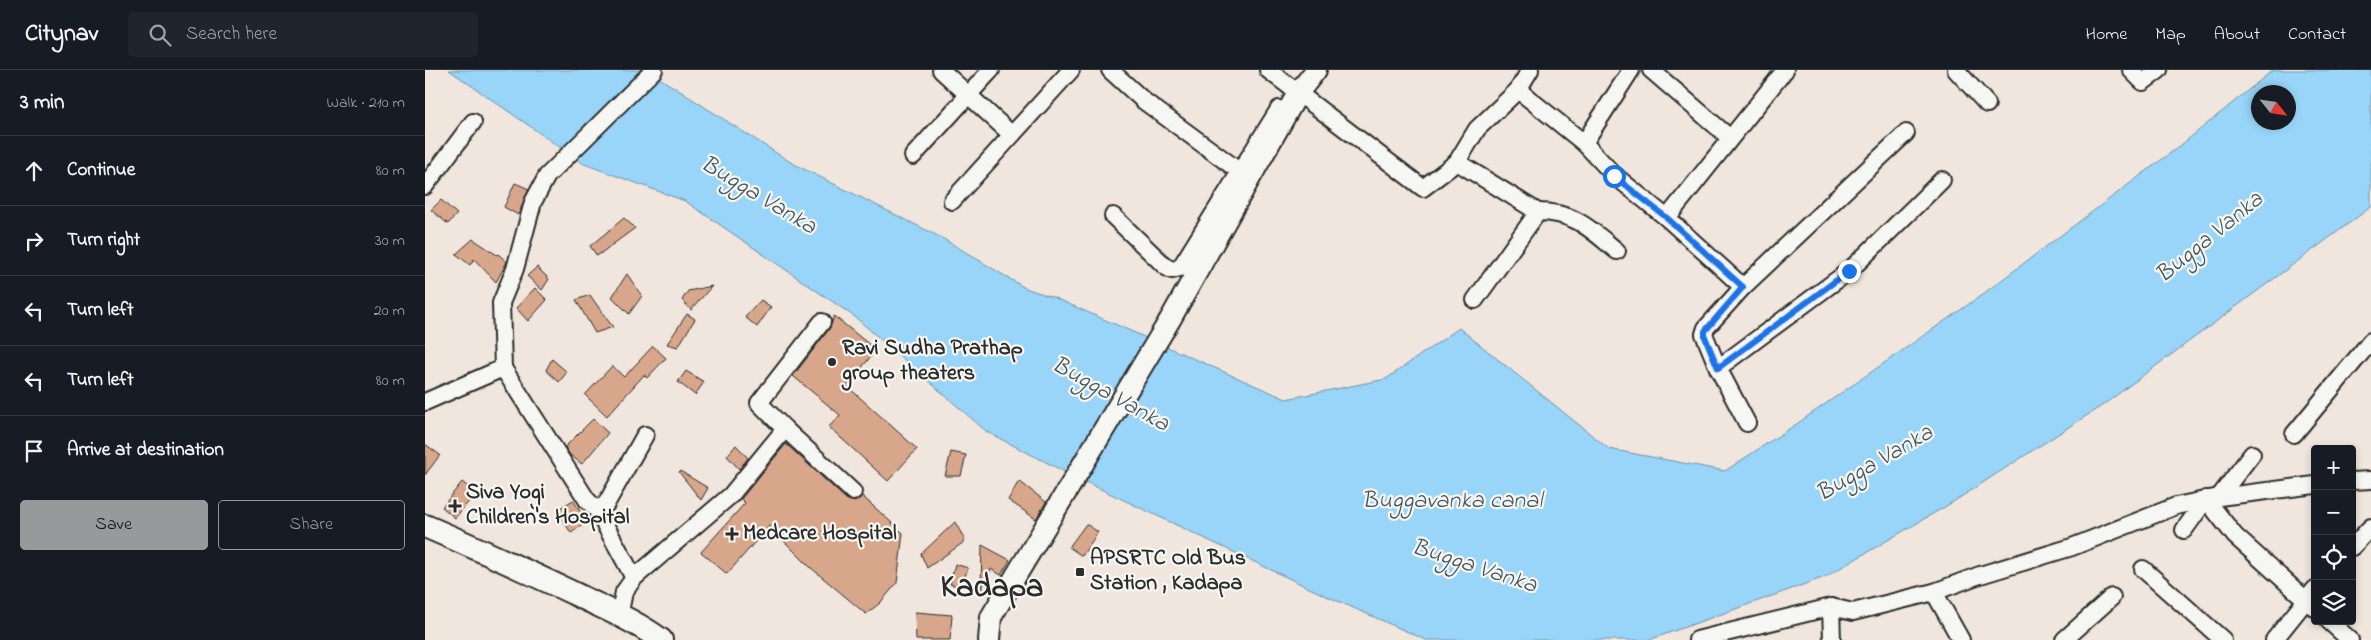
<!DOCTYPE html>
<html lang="en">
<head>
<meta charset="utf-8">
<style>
  :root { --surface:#171b24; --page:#20242c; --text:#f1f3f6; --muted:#9ea1a6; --line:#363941; --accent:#98999b }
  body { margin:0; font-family:"Indie Flower",sans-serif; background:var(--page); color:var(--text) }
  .controls { position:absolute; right:15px; bottom:15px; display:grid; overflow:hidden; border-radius:5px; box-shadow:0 2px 8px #0003 }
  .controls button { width:45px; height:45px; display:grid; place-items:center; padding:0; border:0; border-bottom:1px solid var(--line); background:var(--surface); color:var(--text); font:25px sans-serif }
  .compass { position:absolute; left:1826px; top:15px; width:45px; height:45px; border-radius:50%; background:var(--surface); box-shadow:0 2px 8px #0003; rotate:120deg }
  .stop { position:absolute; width:15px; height:15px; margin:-11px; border:4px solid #1a73e8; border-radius:50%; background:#fff }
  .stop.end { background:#1a73e8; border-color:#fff; box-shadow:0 1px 5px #0008 }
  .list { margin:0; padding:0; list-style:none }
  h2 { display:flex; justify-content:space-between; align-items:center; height:65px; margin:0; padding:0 20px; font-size:21px }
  h2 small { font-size:16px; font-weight:400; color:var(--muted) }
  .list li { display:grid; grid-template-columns:32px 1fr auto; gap:15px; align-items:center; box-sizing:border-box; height:70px; padding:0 20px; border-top:1px solid var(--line) }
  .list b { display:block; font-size:19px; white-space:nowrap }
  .list em { font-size:16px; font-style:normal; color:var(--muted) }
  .actions { display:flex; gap:10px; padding:15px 20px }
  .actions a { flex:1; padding:11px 0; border:1px solid var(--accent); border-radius:5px; text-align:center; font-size:18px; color:var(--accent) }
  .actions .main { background:var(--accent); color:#111 }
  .icon { flex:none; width:28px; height:28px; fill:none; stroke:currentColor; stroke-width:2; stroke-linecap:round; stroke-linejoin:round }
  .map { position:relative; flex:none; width:1946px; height:570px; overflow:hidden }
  header { display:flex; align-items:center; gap:30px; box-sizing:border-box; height:70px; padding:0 25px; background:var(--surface); border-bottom:1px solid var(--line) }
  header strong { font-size:24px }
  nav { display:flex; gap:28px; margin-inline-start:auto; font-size:18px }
  .search { width:350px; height:45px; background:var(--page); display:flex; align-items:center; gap:12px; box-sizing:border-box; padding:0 18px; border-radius:5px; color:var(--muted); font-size:19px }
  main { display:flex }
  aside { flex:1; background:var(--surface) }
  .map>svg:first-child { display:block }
</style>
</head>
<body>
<header>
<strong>Citynav</strong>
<div class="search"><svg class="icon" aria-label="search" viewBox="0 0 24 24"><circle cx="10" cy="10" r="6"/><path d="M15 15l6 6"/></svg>Search here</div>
<nav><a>Home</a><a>Map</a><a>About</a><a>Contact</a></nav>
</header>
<main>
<aside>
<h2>3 min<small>Walk · 210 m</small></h2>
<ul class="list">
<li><svg class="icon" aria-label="ahead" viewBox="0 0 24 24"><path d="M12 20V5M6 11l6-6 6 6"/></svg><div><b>Continue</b></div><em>80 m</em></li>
<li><svg class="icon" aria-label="right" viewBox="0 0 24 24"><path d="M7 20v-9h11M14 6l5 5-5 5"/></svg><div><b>Turn right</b></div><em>30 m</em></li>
<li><svg class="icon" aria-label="left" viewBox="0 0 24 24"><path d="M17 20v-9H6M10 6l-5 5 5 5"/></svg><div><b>Turn left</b></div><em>20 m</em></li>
<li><svg class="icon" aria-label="left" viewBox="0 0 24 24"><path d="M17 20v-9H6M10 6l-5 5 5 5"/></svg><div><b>Turn left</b></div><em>80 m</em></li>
<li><svg class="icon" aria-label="arrive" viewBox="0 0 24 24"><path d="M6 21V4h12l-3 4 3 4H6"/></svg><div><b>Arrive at destination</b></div></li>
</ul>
<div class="actions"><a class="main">Save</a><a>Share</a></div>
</aside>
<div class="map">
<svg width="1946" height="570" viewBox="0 0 1946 570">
  <rect width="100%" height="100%" fill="#f0e6dd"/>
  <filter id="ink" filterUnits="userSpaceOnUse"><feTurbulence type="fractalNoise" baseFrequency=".02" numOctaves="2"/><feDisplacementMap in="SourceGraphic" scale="10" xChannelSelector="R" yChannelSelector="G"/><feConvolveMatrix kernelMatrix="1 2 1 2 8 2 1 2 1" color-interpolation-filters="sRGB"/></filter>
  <g filter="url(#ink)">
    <!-- water -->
    <path fill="#98d5f9" stroke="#6c91a7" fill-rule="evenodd" d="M24 0H222L367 93 517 168 600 218 630 228 861 329 961 309 1034 258 1184 379 1300 401 1373 353 1554 227 1756 75 1848 0H1946V137L1678 335 1528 432 1400 507 1224 570H1001L899 525 646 405 562 362 430 247 260 131 159 94ZM1834 22H1864V52H1834Z"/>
    <!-- building -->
    <g fill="#d8a78b" stroke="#2b2b2b">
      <polygon points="90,113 104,119 93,145 79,137"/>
      <polygon points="16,130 32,144 23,154 6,140"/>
      <polygon points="199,148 210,158 172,186 165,176"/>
      <polygon points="48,169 72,185 73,184 82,192 71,212 49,189 45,195 31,184"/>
      <polygon points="112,197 124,209 117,220 102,206"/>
      <polygon points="202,204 217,226 204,244 187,227"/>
      <polygon points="287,216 266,240 257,230 263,221"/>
      <polygon points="110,218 122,230 103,251 91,238"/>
      <polygon points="165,225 181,248 188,257 170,263 151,230"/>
      <polygon points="336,230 346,237 332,257 320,247"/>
      <polygon points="262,244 270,249 253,277 242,274"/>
      <polygon points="409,246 451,280 422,316 492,379 463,411 404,357 415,345 368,306 405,258"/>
      <polygon points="228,276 241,288 222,308 219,305 182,346 160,325 187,296 199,307"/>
      <polygon points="127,289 142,302 134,312 121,300"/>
      <polygon points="261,301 279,312 270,325 253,312"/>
      <polygon points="168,349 183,363 157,394 145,385 140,377"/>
      <polygon points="0,374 15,385 0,405"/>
      <polygon points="361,374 421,429 430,432 437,426 478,463 472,513 455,533 441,544 385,497 344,456 302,504 276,482 320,433 316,429"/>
      <polygon points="311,375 323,388 314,399 302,386"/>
      <polygon points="526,382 541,385 536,406 520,406"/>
      <polygon points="255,401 283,418 276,430 254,402"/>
      <polygon points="594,411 621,432 611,449 583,430"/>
      <polygon points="37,412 51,423 30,448 17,437"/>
      <polygon points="148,430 162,452 146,463 132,440"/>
      <polygon points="530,452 539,468 539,472 502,498 496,484"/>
      <polygon points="661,454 673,462 657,486 644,477"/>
      <polygon points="557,475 585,490 576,505 566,499 556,520"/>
      <polygon points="530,494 543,498 536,517 525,514"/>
      <polygon points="490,542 527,545 525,570 491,570"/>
    </g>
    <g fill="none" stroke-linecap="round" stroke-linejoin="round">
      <!-- minor casing -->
      <g stroke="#2b2b2b" stroke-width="20">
        <g id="minor">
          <polyline points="516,0 586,64"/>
          <polyline points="685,0 719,31 814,101"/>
          <polyline points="843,0 998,118 1032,92 1052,59 1093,20 1105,0"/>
          <polyline points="1226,0 1305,68"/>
          <polyline points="1531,0 1562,34"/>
          <polyline points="1706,0 1718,12 1734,0"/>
          <polyline points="1093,20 1159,73 1189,105 1242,148"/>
          <polyline points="1159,73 1206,0"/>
          <polyline points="488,86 566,0"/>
          <polyline points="1032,92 1113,142"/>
          <polyline points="0,116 48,52"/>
          <polyline points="527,131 646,0"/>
          <polyline points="688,146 741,197 747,200 755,198 854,39"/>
          <polyline points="1318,217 1481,63"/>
          <path d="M1050 230 1113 142C1150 142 1165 159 1192 181"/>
          <polyline points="1293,298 1424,201 1517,110"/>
          <polyline points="0,332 78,298"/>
          <polyline points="1322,353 1293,298 1279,264 1281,258 1318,217 1242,148 1360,0"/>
          <polyline points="360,359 428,422"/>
          <polyline points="1869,364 1946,271"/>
          <polyline points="1927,411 1946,410"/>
          <polyline points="1794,427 1827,384"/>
          <polyline points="172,440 181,434 220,365"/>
          <polyline points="1759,460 1781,429 1810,466 1890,538"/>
          <polyline points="1927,477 1946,457"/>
          <polyline points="1718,499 1798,570"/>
          <polyline points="209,508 172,440 162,430 78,298 76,233 90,199 108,132 122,106 229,0"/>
          <polyline points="1509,522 1552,506 1647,477 1751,436 1794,427 1890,415"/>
          <polyline points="1406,537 1428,542 1509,522 1536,570"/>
          <polyline points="194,546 199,522 209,508 306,425 360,359 334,333 397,252"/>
          <polyline points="1904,551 1925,570"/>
          <polyline points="1272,570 1406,537 1407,570"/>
          <polyline points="1639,570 1687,527"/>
          <polyline points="1849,570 1890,519"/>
        </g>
      </g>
      <!-- tertiary casing -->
      <g stroke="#2b2b2b" stroke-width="24">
        <polyline id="tertiary" points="564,570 566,547 746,248 873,23 891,0"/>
      </g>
      <!-- secondary casing -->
      <g stroke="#2b2b2b" stroke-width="26">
        <path id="secondary" d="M0 456C50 477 99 500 148 523 178 538 209 550 236 570"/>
      </g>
      <!-- minor -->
      <use href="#minor" stroke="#f6f6f2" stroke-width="16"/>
      <!-- tertiary -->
      <use href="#tertiary" stroke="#f6f6f2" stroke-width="20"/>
      <!-- secondary -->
      <use href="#secondary" stroke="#f6f6f2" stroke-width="22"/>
    </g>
  </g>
  <g fill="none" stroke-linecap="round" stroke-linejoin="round" filter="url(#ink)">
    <!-- route -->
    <polyline stroke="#1a73e8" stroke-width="6" points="1189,106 1242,148 1318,217 1280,261 1280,267 1293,298 1424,201"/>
  </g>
  <!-- markers -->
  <g fill="#2b2b2b" stroke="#f6f6f2" stroke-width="2">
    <circle cx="407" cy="292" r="5"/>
    <path d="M27.5 428.5h5v5h5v5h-5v5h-5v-5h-5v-5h5z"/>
    <path d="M304.5 456.5h5v5h5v5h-5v5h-5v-5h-5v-5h5z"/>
    <rect x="650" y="497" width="10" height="10" rx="2.5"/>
  </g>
  <g text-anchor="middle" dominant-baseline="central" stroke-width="4.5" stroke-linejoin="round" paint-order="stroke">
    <!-- poi labels -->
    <g font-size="22" font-weight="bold" fill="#2b2b2b" stroke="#f6f6f2" text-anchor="start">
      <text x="417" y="279">Ravi Sudha Prathap<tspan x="417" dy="25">group theaters</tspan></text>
      <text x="41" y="423">Siva Yogi<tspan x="41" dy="25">Children's Hospital</tspan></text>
      <text x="318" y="464">Medcare Hospital</text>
      <text x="665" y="489">APSRTC Old Bus<tspan x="665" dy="25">Station , Kadapa</tspan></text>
    </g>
    <!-- water labels -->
    <g font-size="24" font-style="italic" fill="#46565e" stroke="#f6f6f2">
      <text transform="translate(333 126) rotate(31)">Bugga Vanka</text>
      <text transform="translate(1785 168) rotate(-39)">Bugga Vanka</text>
      <text transform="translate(685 325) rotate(29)">Bugga Vanka</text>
      <text transform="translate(1450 394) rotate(-30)">Bugga Vanka</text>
      <text x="1027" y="431">Buggavanka canal</text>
      <text transform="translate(1049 497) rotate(18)">Bugga Vanka</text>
    </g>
    <!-- town labels -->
    <g font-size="32" font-weight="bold" fill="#2b2b2b" stroke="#f6f6f2">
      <text x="567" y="518">Kadapa</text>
    </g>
  </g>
</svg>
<div class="controls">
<button>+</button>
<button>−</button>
<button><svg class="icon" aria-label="locate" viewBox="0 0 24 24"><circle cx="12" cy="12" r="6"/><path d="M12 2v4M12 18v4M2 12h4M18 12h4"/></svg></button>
<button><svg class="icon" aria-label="layers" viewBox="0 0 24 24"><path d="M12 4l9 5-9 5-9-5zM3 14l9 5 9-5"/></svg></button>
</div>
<svg class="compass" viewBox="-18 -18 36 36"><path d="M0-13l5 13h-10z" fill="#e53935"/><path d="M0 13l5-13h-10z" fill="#9ea1a6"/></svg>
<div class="stop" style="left:1189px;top:106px"></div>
<div class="stop end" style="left:1424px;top:201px"></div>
</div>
</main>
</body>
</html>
